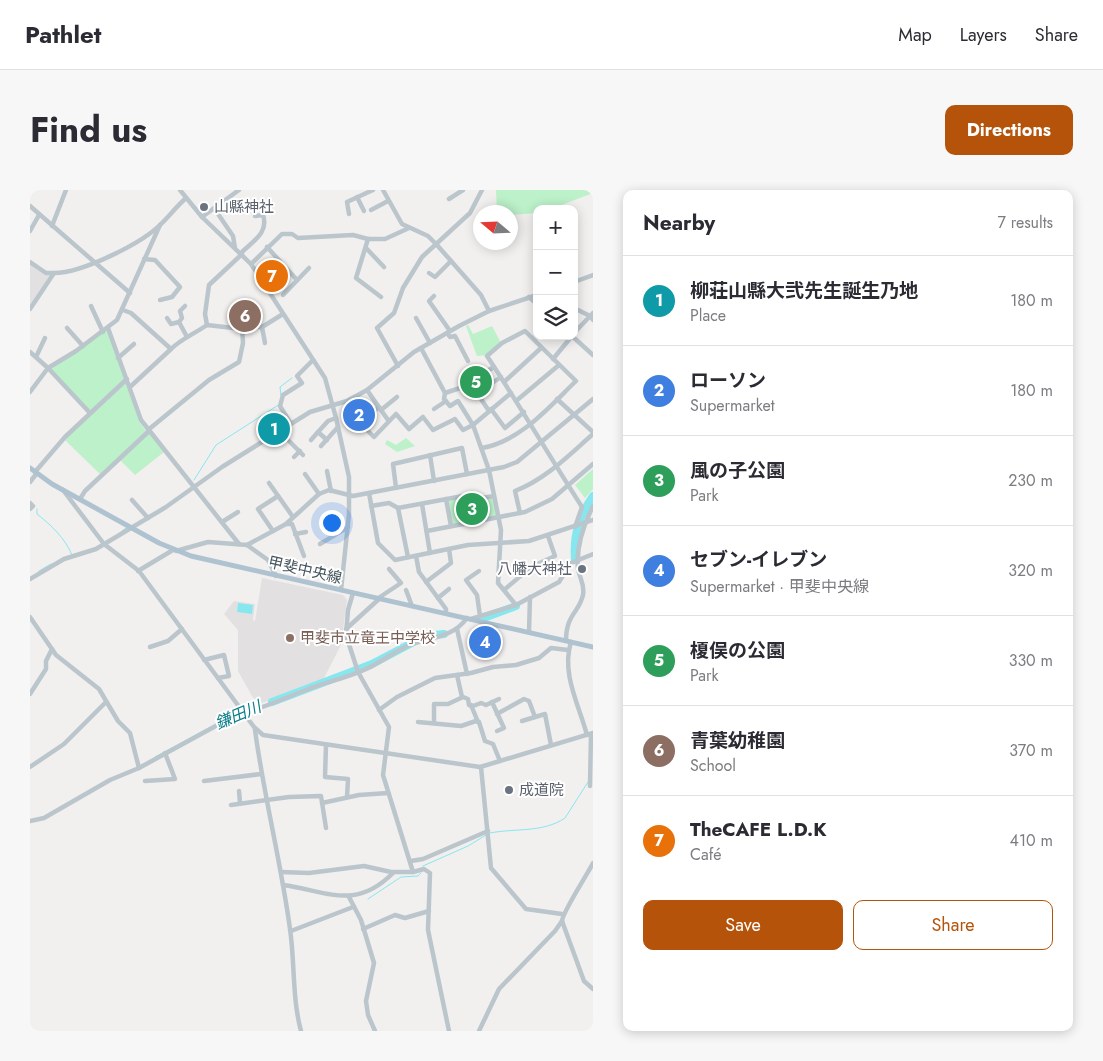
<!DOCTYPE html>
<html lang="en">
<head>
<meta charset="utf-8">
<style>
  :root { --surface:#fff; --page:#f7f7f7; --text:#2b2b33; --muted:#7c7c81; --line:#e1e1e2; --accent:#b45309 }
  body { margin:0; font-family:Jost,"Noto Sans JP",sans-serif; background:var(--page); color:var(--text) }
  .controls { position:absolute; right:15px; top:15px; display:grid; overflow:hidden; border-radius:10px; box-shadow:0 2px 12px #0003 }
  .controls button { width:45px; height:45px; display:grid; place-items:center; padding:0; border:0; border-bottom:1px solid var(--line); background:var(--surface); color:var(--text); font:25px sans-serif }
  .compass { position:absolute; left:443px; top:15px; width:45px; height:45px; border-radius:50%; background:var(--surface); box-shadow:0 2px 12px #0003; rotate:289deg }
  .you { position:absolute; left:301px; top:332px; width:18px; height:18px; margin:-12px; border:4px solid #fff; border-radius:50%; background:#1a73e8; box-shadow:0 0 0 8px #1a73e833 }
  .badge { display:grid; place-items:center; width:32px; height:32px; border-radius:50%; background:var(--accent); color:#fff; font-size:16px; font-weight:700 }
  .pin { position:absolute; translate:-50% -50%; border:2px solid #fff; box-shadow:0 1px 5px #0006 }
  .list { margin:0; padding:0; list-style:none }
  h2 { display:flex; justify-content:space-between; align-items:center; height:65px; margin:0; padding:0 20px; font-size:21px }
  h2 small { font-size:16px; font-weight:400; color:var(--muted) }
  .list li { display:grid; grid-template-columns:32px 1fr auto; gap:15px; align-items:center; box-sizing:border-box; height:90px; padding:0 20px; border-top:1px solid var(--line) }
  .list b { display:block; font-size:19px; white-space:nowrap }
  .list p { margin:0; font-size:16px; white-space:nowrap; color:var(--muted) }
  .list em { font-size:16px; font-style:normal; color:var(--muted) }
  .actions { display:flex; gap:10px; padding:15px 20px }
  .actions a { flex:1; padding:11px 0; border:1px solid var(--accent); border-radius:10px; text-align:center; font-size:18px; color:var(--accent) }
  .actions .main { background:var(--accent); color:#fff }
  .icon { flex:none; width:28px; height:28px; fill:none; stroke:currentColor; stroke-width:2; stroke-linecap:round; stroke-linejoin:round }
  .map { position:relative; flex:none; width:563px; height:841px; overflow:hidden; border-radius:10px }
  header { display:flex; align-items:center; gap:30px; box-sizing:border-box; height:70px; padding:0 25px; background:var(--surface); border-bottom:1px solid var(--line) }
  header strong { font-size:24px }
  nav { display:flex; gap:28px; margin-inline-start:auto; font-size:18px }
  .intro { display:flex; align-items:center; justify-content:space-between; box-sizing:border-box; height:120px; padding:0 30px }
  h1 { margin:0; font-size:35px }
  .button { padding:12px 22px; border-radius:10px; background:var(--accent); color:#fff; font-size:18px; font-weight:700 }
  main { display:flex; gap:30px; padding:0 30px }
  aside { flex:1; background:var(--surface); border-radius:10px; box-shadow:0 2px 12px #0003 }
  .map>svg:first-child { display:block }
</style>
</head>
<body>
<header>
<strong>Pathlet</strong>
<nav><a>Map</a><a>Layers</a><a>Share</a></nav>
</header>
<div class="intro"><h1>Find us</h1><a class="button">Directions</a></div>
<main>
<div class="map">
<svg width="563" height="841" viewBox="0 0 563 841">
  <rect width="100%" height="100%" fill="#f2efef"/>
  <!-- education -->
  <g fill="#e3e0e1">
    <polygon points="0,74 20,85 0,116"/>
    <polygon points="232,388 313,405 317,410 311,455 293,490 227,515 208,481 208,440 194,424 204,411 225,414 223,430 225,431"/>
  </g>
  <!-- green -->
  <g fill="#bcf1c9">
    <polygon points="466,0 563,0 563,3 521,19 507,19 507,23 481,25 480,22 467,22"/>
    <polygon points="438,135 443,144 462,136 471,153 456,165 447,166 436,136"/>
    <polygon points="77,140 95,191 60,222 19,178"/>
    <polygon points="453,182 460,193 447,203 437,203 431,191 440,189"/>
    <polygon points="95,192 110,233 116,241 70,284 35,250"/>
    <polygon points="119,243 134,262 105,285 90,270"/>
    <polygon points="376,248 385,256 367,262 355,254 357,250 366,255"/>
    <polygon points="563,279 563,299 555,308 545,295"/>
    <polygon points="463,307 467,327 423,335 416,311 432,308 434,312"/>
  </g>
  <!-- water -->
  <polygon fill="#87e7ef" points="208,413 223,415 222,424 207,422"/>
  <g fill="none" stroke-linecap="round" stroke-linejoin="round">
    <!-- stream -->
    <g stroke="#87e7ef" stroke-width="1">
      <polyline points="251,206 250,197 262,188"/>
      <polyline points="164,290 186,255 250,214"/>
      <path d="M7 319V324C21 335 35 348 42 365"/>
      <polyline points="92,341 96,338"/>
      <polyline points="9,381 21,374"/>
      <polyline points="125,567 199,527"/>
      <path d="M460 643C485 638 513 643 535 628L558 592"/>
      <polyline points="393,676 438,656 456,645"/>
      <polyline points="338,709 371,687 388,686 391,683"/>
    </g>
    <!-- river -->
    <g stroke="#87e7ef" stroke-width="8">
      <path d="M545 370C543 345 549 326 563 306"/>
      <polyline points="451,429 486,416"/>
      <polyline points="242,512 342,474 395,446 414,444"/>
    </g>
    <!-- minor -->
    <g stroke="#bac6cc" stroke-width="4.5">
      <polyline points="150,0 172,27 221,74 295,188 306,228 319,287 319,324 311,400"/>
      <polyline points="353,0 372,34 398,46 407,55 451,105 459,121"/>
      <polyline points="327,7 334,21"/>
      <polyline points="419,9 433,0"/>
      <polyline points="0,16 100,103"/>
      <polyline points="184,18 203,46 205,58"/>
      <polyline points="341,20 358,11"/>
      <polyline points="319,24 317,12 343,0"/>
      <polyline points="172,27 209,0"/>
      <polyline points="22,36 36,0"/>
      <polyline points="0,41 9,25"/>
      <polyline points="338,49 326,88 351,107"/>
      <polyline points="237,57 267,90"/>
      <polyline points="336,58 354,77"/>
      <path d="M211 63C223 51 239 43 233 25L225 26"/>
      <polyline points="114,69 125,70 150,97 142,107 130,110"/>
      <polyline points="0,72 16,83 24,83 0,119"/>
      <polyline points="221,74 252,44 262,44 268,48 323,45 338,49 355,49 379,38"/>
      <path d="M24 83C51 83 112 54 132 33 140 25 147 16 156 8"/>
      <polyline points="399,83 405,87 421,71"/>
      <polyline points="544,92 563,85"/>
      <polyline points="253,105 279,78"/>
      <polyline points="404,106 399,111 420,141"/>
      <polyline points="499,107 507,114"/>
      <polyline points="61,116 73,142"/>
      <polyline points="544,118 560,126 563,130"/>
      <path d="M93 120 101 123 141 159C151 149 164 144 177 135L203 138 232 137 253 124"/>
      <polyline points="137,128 141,134 149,132 157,147"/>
      <polyline points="386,128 400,153"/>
      <polyline points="149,132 152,128 150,121 155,116"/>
      <polyline points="177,135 175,124 179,95 212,64"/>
      <polyline points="232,137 235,153"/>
      <polyline points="37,138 53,156"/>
      <polyline points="78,138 111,230 209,354"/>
      <polyline points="417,143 420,147 425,146 438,171"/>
      <polyline points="544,143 563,123"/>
      <polyline points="542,146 563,165"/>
      <polyline points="391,158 415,203 414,209 420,216 428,211 443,235 459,280 471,340 468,393 486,415"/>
      <polyline points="0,162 18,178 60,223"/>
      <polyline points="6,167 15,148"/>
      <polyline points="88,168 104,154"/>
      <polyline points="523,169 542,146"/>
      <polyline points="368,176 347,138 364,123 373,98 392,67 440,23 452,0"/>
      <polyline points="454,183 464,177"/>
      <polyline points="474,192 511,158"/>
      <polyline points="100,197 141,159"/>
      <polyline points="337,200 358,230"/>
      <polyline points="0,202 18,178 46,161 87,130 130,35"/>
      <polyline points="415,203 433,197"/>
      <polyline points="527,209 563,242"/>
      <polyline points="486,211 529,175"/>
      <polyline points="349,217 330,233 344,247 366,224 379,239 393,227 403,240 425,229 433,240 443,235 481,203"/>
      <polyline points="404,219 416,211"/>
      <polyline points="461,219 475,238 494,222"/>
      <polyline points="351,220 367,207"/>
      <polyline points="459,221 447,203 471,187"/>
      <polyline points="261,234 250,216 253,205 272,193 267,186 283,170"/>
      <polyline points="118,240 179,190 209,172 213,153 212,137"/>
      <polyline points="249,241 273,265"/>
      <polyline points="281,250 288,242"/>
      <polyline points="297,250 288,242 298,231 306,228"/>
      <polyline points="291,256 308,237"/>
      <path d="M452 258C491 251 519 217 546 191L495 141 472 153 457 166C490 216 520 267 552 317L545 337"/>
      <polyline points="400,265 404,291"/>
      <polyline points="264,267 270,261"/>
      <polyline points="297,281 301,301"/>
      <polyline points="5,282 35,247 97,189"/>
      <polyline points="275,284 289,304"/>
      <polyline points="0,292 7,283"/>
      <polyline points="239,293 263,327"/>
      <polyline points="366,298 363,274 432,258 437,284"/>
      <polyline points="33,300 74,354 109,381 224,537 233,545 450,577 563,543"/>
      <polyline points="339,303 348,353 365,370 438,355 499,351 563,330"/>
      <polyline points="50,309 55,301 119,241"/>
      <polyline points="416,309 421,336"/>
      <polyline points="102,310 118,328"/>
      <polyline points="0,313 3,316 0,319"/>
      <polyline points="392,314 400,363"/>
      <polyline points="341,316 359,313 368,318 433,306 434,311 464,306"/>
      <polyline points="368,318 378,367"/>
      <path d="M490 323 485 301C516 289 539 265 563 244"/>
      <polyline points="192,332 208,322"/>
      <polyline points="256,334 262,334 274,366"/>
      <polyline points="243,341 228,319 248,306"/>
      <polyline points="397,341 495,322 522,309 563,274"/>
      <polyline points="265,344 276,342"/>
      <polyline points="290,354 318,337"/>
      <polyline points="217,355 238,370 246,386"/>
      <polyline points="146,361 178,352 217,355 256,334 289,304 299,300 323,306 474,277 487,272 563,209"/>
      <polyline points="386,366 389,382 416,419 416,423"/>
      <polyline points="108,381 143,360"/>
      <polyline points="449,381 436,390 447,405 450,426"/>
      <polyline points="0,389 34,369 66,359 136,317 192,277 280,222 317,211 337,200 384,162 429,136 459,121 507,105"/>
      <polyline points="396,392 421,373 419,359"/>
      <polyline points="376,400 382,416"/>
      <polyline points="474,400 501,377 525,366 518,346"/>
      <polyline points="408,408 419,399"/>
      <polyline points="347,409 371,393 359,379"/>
      <polyline points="0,427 26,465 69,499 88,531 100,543 109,578"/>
      <polyline points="441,429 486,415 529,392 541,373 563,364"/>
      <polyline points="316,439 349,409"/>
      <polyline points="427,439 437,484"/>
      <polyline points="499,442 500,407"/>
      <path d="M536 451C536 424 549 423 553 405 555 395 550 389 548 379 546 358 554 334 563 316"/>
      <path d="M541 452C531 483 549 515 557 545"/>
      <polyline points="120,457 138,451 152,439"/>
      <polyline points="174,470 194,465 199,486 188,488"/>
      <polyline points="427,485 432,507"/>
      <polyline points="0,504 16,479 16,471 22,459"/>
      <polyline points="462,512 474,538 467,541"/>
      <polyline points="441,515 448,532"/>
      <polyline points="349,520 367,507 405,488 441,483 463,477 486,475 509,468 521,458 538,460"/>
      <polyline points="467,524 494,509 499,511 505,527"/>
      <polyline points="492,531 515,524 521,555"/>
      <polyline points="388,532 431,536 446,531 449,532 455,551 463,554 470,571"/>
      <polyline points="404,532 404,514 418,514 433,507 438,509 439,515 443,516 451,513 456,515 469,509"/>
      <path d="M225 540C234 607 251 672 260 739 265 773 262 808 271 841"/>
      <polyline points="296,555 295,587 318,589 317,607"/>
      <polyline points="0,577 34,554 76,512"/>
      <polyline points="451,577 461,678 496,719 532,724"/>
      <polyline points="115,591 145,589 135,563"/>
      <polyline points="174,591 231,584"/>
      <polyline points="560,596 561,544"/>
      <polyline points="209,601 210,613"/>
      <polyline points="292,613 329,605 358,603"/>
      <polyline points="201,615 259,607 291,606 296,638"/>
      <path d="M0 631 14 628 80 590 109 578 204 526C229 520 252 509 276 500 298 491 323 487 344 475 355 469 365 462 377 456 398 447 422 449 437 428"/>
      <polyline points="381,671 393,669 458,641"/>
      <path d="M563 673C557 685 532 723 532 731L554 791 563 799"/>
      <polyline points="251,682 279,683 334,676 361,682 383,682 353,585 359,537 328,482 316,445 318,420 323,403"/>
      <polyline points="383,682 394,679 400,683 398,740 419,841"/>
      <path d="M253 695C297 701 325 721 363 683"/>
      <polyline points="319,707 331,730 344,773 336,811 338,825 345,841"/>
      <polyline points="333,739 365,725 375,728 399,721"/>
      <polyline points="261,741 323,717"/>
      <polyline points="449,841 469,799 525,741 532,731"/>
    </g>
    <!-- major -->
    <polyline stroke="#aec3cf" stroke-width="5" points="0,278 22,294 129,353 161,366 563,457"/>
  </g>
  <!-- markers -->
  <g fill="#6b7280" stroke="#fff" stroke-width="2">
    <circle cx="174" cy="17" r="5"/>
    <circle cx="552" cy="379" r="5"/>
    <circle cx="479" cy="600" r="5"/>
  </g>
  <circle fill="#8d6e63" stroke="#fff" stroke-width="2" cx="260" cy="448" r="5"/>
  <g text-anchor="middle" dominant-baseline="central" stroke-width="4" stroke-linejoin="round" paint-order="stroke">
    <!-- worship labels -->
    <g font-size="15" fill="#5b616d" stroke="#fff" text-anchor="start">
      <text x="184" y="17">山縣神社</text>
      <text x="542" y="379" text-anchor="end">八幡大神社</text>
      <text x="489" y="600">成道院</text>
    </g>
    <!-- street labels -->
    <g font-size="15" fill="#46555d" stroke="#fff">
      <text transform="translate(275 380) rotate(13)">甲斐中央線</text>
    </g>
    <!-- education labels -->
    <g font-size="15" fill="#785e54" stroke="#fff" text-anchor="start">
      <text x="270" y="448">甲斐市立竜王中学校</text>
    </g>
    <!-- water labels -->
    <g font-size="16" font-style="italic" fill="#0a7e88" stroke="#fff">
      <text transform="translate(208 525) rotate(-23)">鎌田川</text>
    </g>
  </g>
</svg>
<div class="controls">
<button>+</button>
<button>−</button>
<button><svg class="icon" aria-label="layers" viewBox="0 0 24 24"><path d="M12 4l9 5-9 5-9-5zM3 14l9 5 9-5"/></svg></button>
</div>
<svg class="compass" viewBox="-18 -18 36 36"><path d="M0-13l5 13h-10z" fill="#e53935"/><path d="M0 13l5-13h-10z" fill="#7c7c81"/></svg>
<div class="you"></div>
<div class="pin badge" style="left:244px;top:239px;background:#0f9aa8">1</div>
<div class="pin badge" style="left:329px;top:225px;background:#3f7fe0">2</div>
<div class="pin badge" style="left:442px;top:319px;background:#2e9e5b">3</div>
<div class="pin badge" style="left:455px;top:452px;background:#3f7fe0">4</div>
<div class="pin badge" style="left:446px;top:192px;background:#2e9e5b">5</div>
<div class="pin badge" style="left:215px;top:126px;background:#8d6e63">6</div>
<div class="pin badge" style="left:242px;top:86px;background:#e8710a">7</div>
</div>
<aside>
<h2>Nearby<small>7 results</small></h2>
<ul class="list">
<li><span class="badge" style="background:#0f9aa8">1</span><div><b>柳荘山縣大弐先生誕生乃地</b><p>Place</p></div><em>180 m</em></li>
<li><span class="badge" style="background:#3f7fe0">2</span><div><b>ローソン</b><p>Supermarket</p></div><em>180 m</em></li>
<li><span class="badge" style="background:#2e9e5b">3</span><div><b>風の子公園</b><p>Park</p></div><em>230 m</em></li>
<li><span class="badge" style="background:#3f7fe0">4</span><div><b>セブン-イレブン</b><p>Supermarket · 甲斐中央線</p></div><em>320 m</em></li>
<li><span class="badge" style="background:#2e9e5b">5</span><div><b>榎俣の公園</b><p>Park</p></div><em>330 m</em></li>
<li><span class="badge" style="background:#8d6e63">6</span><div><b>青葉幼稚園</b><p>School</p></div><em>370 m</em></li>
<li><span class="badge" style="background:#e8710a">7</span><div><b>TheCAFE L.D.K</b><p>Café</p></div><em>410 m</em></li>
</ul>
<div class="actions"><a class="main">Save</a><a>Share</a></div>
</aside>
</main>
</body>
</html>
